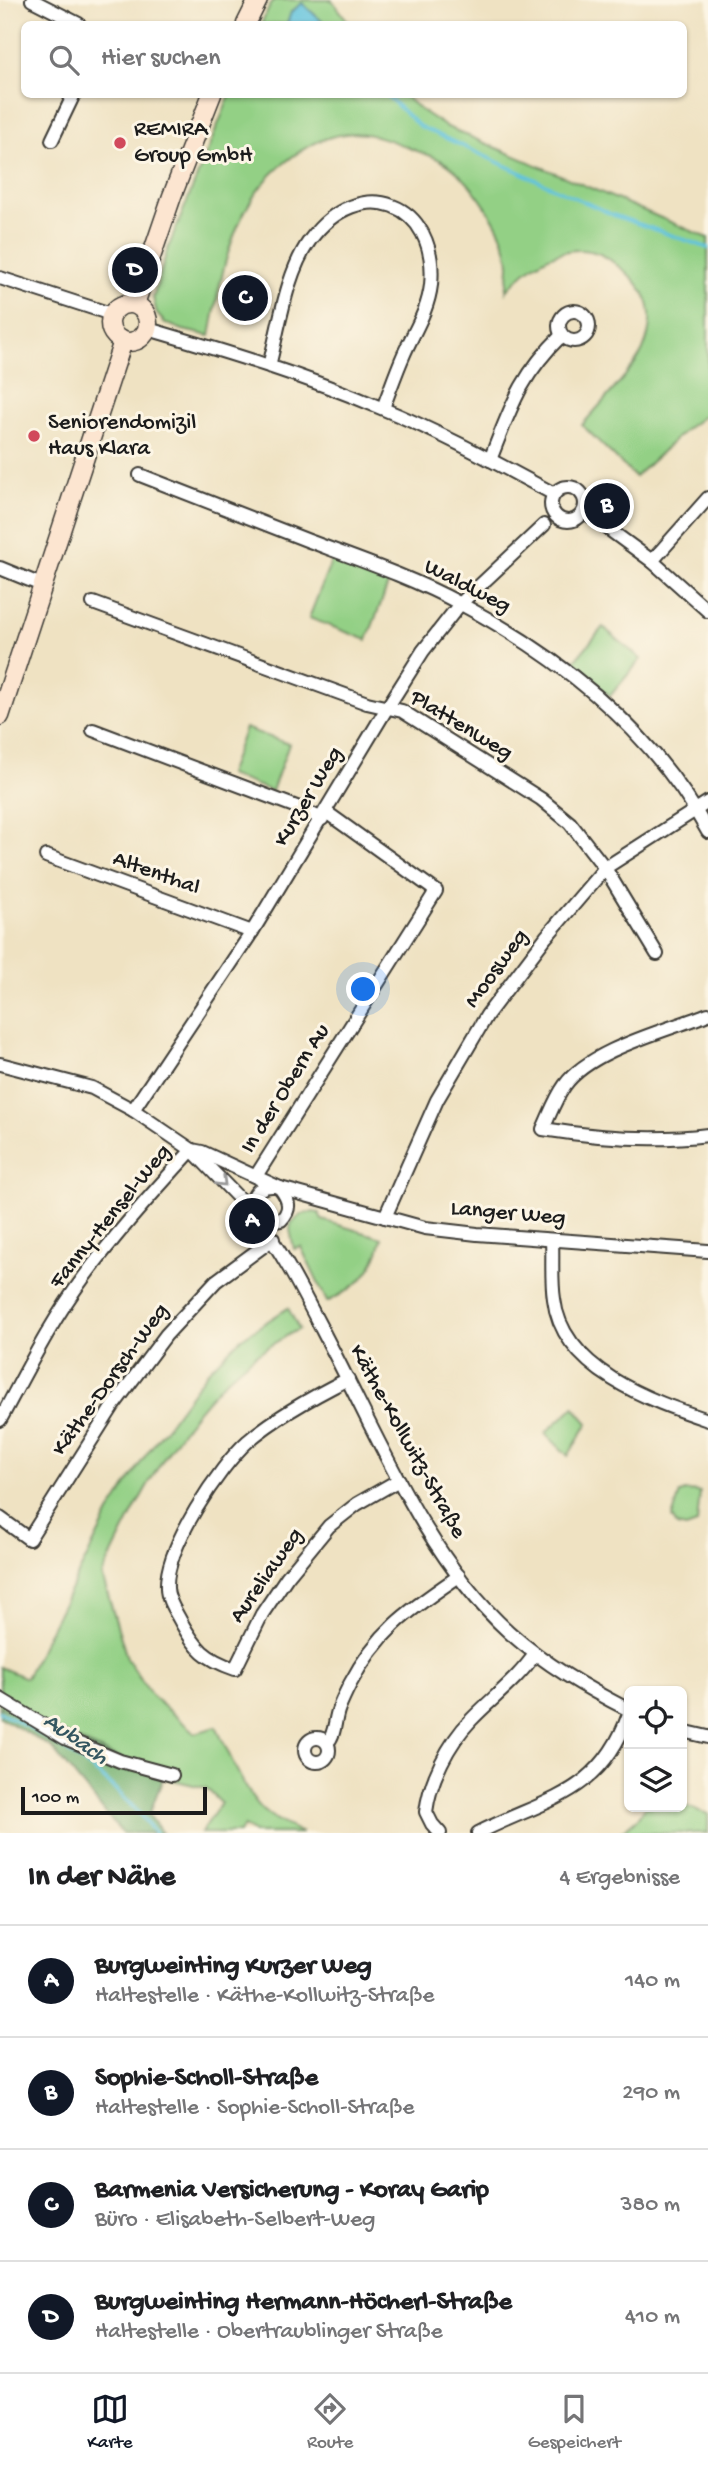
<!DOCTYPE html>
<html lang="de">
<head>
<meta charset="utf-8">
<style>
  :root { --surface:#fff; --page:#f6f6f6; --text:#202124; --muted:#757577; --line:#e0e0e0; --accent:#111827 }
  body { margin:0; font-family:"Gochi Hand",sans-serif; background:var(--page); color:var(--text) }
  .controls { position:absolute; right:21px; bottom:21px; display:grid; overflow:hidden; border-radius:10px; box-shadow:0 2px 5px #0004 }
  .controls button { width:63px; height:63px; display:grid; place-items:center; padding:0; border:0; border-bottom:2px solid var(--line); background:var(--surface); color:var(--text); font:35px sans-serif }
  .scale { position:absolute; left:21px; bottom:18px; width:186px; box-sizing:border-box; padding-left:7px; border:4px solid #1c1c1c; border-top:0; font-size:19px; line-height:24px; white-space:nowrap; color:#1c1c1c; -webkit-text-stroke:5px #fcf5e5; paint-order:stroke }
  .you { position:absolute; left:364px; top:990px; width:24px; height:24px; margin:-18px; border:5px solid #fff; border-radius:50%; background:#1a73e8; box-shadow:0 0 0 10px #1a73e833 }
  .badge { display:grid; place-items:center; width:46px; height:46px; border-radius:50%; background:var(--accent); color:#fff; font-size:23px; font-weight:700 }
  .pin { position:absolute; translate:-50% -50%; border:4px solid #fff; box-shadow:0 2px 7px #0006 }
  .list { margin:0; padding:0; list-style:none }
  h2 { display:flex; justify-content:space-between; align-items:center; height:91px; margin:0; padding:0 28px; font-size:30px }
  h2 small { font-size:23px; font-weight:400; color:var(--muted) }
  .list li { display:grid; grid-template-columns:46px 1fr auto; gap:21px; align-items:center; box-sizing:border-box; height:112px; padding:0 28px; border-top:2px solid var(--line) }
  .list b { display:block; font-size:26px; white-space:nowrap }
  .list p { margin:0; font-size:23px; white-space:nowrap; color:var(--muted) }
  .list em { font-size:23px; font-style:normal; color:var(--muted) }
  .icon { flex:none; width:38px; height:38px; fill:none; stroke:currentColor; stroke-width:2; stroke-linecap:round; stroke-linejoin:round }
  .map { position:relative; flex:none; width:708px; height:1833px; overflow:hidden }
  .search { position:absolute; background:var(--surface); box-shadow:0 2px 5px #0004; left:21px; right:21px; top:21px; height:77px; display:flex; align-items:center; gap:18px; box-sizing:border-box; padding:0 24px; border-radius:10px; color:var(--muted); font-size:26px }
  .sheet { height:539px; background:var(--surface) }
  nav { display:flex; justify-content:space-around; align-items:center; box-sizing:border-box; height:98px; border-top:2px solid var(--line); background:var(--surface); font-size:19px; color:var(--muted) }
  nav a { display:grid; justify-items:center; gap:4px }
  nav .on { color:var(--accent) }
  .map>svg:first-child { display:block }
</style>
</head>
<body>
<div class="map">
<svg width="708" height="1833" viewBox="0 0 708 1833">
  <rect width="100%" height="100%" fill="#fcf5e5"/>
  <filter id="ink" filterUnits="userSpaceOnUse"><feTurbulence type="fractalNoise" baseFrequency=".0143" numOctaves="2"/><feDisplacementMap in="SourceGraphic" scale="14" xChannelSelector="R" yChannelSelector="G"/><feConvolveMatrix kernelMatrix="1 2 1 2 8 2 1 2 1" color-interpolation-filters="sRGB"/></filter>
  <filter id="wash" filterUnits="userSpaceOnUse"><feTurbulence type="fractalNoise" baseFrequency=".00686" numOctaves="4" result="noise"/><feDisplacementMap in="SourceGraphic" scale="28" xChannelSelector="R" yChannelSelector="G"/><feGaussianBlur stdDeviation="1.57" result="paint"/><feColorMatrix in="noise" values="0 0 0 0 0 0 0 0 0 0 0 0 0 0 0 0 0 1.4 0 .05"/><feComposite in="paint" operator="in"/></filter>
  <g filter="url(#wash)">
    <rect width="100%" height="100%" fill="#efe2c2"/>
    <!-- green -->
    <g fill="#93d085" stroke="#587650" stroke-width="2">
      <polygon points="273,0 332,0 350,24 261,24"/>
      <path d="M230 95H404L419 109 445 126 708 238V413L686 429 635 477 582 425C596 409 636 367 643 350 657 316 651 292 622 269 615 264 608 257 600 254 564 240 527 265 506 292 507 283 509 274 509 265 508 233 470 176 442 161 431 155 418 152 407 147 387 139 368 131 346 134 309 138 271 169 252 199 226 240 219 289 210 336L183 330 165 323 157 314 153 298 167 251Z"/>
      <polygon points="333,557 390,579 367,640 309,618"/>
      <polygon points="603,627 641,659 610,696 572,664"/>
      <polygon points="245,728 289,744 272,791 228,775"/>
      <path d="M313 1212 319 1213 322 1220 382 1238C374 1274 358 1286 327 1302L301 1247 294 1249 290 1230 291 1223 303 1214Z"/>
      <path d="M288 1308 299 1329C283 1338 268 1346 253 1357 181 1411 140 1496 102 1575L127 1658 152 1696 195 1733 216 1727C229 1752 243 1790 263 1810 274 1820 288 1826 302 1833H254L244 1826 239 1833H201L221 1803 206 1788 164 1778 0 1706V1667L26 1678 109 1513 145 1456 207 1372 240 1339Z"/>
      <polygon points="574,1407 588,1423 568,1456 545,1433"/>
      <polygon points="685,1491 700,1492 697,1524 686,1528 677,1526 672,1518 680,1493"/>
      <polygon points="682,1805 708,1814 708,1833 620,1833 638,1818 645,1807"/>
    </g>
    <!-- forest -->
    <polygon fill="#76b272" stroke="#496747" stroke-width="2" points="0,1706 163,1778 149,1815 162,1833 122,1833 51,1747 0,1717"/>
    <!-- water -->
    <polygon fill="#60c3de" stroke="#3e707d" stroke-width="2" points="302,3 325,24 287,24 291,12"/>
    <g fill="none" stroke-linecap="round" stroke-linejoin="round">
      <!-- stream -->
      <g stroke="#60c3de" stroke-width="3.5">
        <polyline points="385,94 419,126 613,215 708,248"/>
        <path d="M0 1712C60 1742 114 1779 155 1833"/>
      </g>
    </g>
  </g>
  <g filter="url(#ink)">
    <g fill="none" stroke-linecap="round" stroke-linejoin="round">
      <!-- street casing -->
      <g stroke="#3c3a35" stroke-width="16">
        <g id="street">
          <polyline points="32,0 79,24"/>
          <polyline points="52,140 74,94"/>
          <polyline points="0,278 111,314"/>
          <circle cx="574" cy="326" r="15"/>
          <path d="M148 329C227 352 306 376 381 408 440 432 498 464 554 494"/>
          <path d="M269 366C279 328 286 273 310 240 360 172 439 202 431 285 428 311 414 331 404 354 396 372 390 390 383 408"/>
          <path d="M490 460C511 407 520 376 562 335"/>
          <path d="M140 475C196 497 252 519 309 541 360 560 413 578 461 604 562 658 653 730 708 832"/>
          <circle cx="568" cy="504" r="17"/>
          <polyline points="584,511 652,561 708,611"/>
          <polyline points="652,561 708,498"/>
          <polyline points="0,568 44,586"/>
          <polyline points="93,603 367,703 402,711 541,799 570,823 605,868 657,954"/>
          <polyline points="93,730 302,809 322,819"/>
          <polyline points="46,856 252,932"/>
          <path d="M708 1014C666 1031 591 1049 565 1085 555 1099 550 1114 543 1129 599 1138 652 1142 708 1135"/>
          <path d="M0 1064 92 1088 133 1110 192 1150 202 1152 280 1188C289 1200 292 1209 281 1220L267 1223 255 1216 251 1203C255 1190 263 1185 275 1186"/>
          <polyline points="133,1110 252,932 387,708 423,651 460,604 544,525"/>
          <polyline points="192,1150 253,1213"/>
          <polyline points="256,1176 436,891 326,812"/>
          <polyline points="280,1188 425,1228 477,1234 708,1251"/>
          <path d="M255 1216C285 1255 307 1301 330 1345 380 1441 427 1558 509 1632 546 1665 586 1688 629 1710"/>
          <polyline points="385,1217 437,1100 487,1015 546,937 605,868 708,802"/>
          <path d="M552 1240C553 1259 551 1280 554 1299 562 1370 651 1401 708 1420"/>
          <path d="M348 1379C316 1395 275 1418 248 1441 219 1467 165 1548 167 1588 167 1600 176 1612 181 1622 196 1649 205 1659 235 1669L262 1614 287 1577 329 1526 357 1504 399 1480"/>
          <path d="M0 1420C26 1372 51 1321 84 1277 117 1232 154 1191 192 1150"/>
          <polyline points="0,1518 29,1539 113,1406 166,1335 216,1281 273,1239"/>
          <polyline points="0,1699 65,1738 120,1761 172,1775"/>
          <polyline points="682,1731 708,1737"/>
          <circle cx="317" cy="1750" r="12"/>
          <path d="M327 1743C336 1734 334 1720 339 1708 342 1700 346 1692 350 1684 378 1630 411 1609 459 1576"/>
          <path d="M440 1833 432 1824 426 1812C430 1780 448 1744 471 1720 492 1698 517 1680 535 1654"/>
          <path d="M478 1833C546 1798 600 1796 629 1714"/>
        </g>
      </g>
      <!-- secondary casing -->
      <g stroke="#3c3a35" stroke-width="21">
        <g id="secondary">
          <polyline points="246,24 258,0"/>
          <circle cx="129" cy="323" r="19"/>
          <polyline points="135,304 172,196 212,94"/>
          <polyline points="0,716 123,341"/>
        </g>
      </g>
      <!-- street -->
      <use href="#street" stroke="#fff" stroke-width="12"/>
      <!-- secondary -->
      <use href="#secondary" stroke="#fce5d0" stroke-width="18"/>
    </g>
    <!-- one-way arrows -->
    <defs><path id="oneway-chevron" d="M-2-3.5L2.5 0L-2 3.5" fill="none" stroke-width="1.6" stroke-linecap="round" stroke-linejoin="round" transform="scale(1.75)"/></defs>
    <use stroke="#999" href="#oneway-chevron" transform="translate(222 1182) rotate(44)"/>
  </g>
  <!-- markers -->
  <g fill="#d1495b" stroke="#fcf5e5" stroke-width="2.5">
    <circle cx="120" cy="143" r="7"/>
    <circle cx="34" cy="436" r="7"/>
  </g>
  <g text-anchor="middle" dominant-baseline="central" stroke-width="6" stroke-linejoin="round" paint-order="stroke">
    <!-- poi labels -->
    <g font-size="23" fill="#1c1c1c" stroke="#fcf5e5" text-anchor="start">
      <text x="134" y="130">REMIRA<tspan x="134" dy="26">Group GmbH</tspan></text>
      <text x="48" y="423">Seniorendomizil<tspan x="48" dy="26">Haus Klara</tspan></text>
    </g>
    <!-- street labels -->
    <g font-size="23" fill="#1c1c1c" stroke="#fcf5e5">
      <text transform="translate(467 587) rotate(27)">Waldweg</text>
      <text transform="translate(461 726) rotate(31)">Plattenweg</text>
      <text transform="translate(309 797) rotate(-59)">Kurzer Weg</text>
      <text transform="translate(156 874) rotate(20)">Altenthal</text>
      <text transform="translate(497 969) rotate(-54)">Moosweg</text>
      <text transform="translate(286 1089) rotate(-58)">In der Obern Au</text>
      <text transform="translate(508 1214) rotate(5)">Langer Weg</text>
      <text transform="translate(111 1217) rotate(-51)">Fanny-Hensel-Weg</text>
      <text transform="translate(111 1380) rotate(-54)">Käthe-Dorsch-Weg</text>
      <text transform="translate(407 1442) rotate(61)">Käthe-Kollwitz-Straße</text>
      <text transform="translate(267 1576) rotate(-55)">Aureliaweg</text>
    </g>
    <!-- water labels -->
    <g font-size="24" font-style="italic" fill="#345660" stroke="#fcf5e5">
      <text transform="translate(75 1740) rotate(35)">Aubach</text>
    </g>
  </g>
</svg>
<div class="controls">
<button><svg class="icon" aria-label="locate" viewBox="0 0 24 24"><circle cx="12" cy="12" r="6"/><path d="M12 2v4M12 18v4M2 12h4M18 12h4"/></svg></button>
<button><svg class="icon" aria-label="layers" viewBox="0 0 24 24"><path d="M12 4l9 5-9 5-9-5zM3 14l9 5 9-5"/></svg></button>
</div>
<div class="scale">100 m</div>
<div class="you"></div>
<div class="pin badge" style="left:252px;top:1221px">A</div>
<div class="pin badge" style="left:607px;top:506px">B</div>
<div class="pin badge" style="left:245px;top:298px">C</div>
<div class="pin badge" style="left:135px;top:270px">D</div>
<div class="search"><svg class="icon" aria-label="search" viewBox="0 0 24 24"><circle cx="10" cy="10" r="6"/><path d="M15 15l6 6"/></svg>Hier suchen</div>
</div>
<section class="sheet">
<h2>In der Nähe<small>4 Ergebnisse</small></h2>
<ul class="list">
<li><span class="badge">A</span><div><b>Burgweinting Kurzer Weg</b><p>Haltestelle · Käthe-Kollwitz-Straße</p></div><em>140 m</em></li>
<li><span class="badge">B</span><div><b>Sophie-Scholl-Straße</b><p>Haltestelle · Sophie-Scholl-Straße</p></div><em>290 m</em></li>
<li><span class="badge">C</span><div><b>Barmenia Versicherung - Koray Garip</b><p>Büro · Elisabeth-Selbert-Weg</p></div><em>380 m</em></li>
<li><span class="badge">D</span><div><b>Burgweinting Hermann-Höcherl-Straße</b><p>Haltestelle · Obertraublinger Straße</p></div><em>410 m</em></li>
</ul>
</section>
<nav>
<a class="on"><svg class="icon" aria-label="map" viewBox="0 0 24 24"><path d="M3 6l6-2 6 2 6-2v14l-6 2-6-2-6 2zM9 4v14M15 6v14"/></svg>Karte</a>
<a><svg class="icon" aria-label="directions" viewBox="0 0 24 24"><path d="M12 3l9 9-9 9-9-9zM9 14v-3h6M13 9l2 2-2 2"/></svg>Route</a>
<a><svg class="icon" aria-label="saved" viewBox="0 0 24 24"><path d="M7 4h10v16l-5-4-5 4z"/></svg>Gespeichert</a>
</nav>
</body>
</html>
